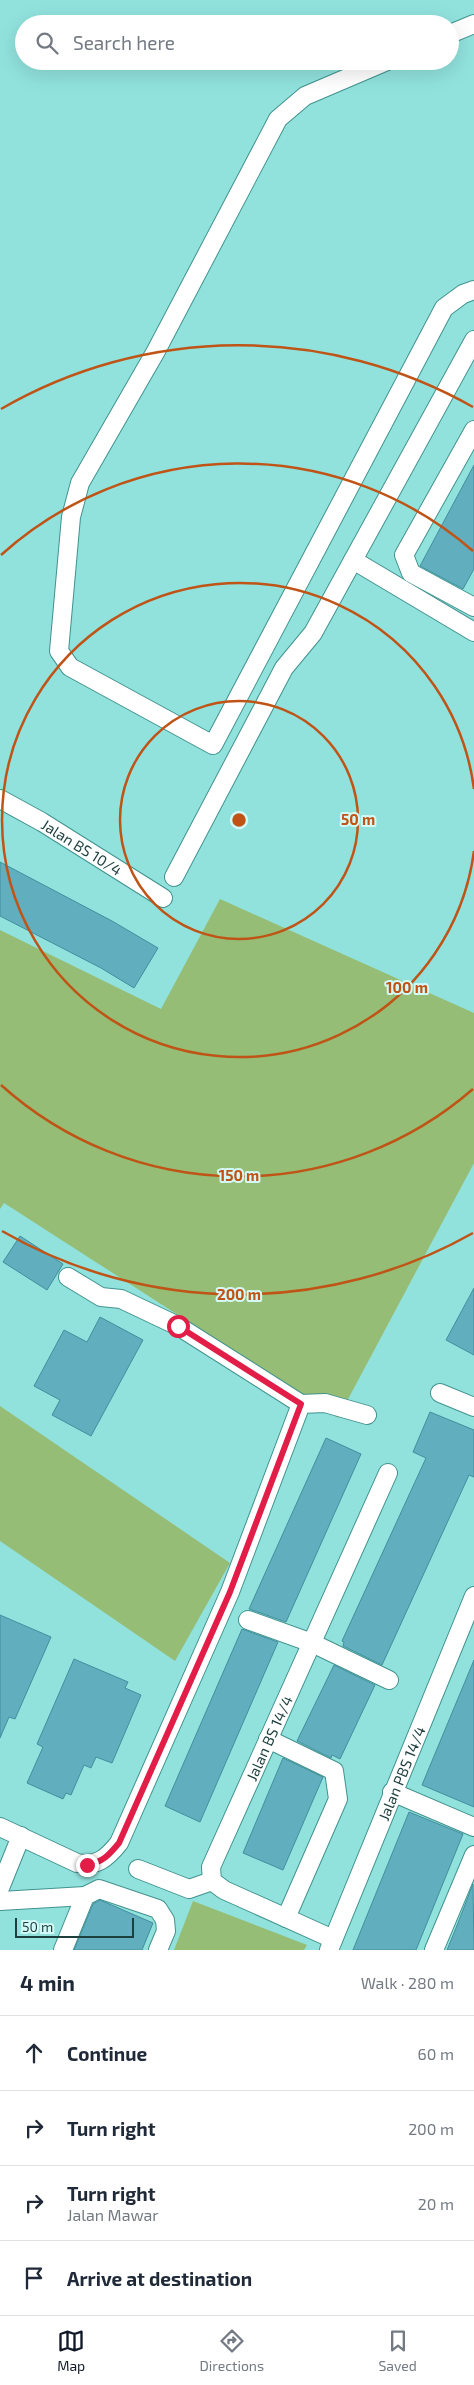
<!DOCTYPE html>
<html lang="en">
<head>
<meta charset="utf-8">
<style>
  :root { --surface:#fff; --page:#f6f6f7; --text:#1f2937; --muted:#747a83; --line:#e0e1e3; --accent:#111827 }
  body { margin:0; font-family:"Exo 2",sans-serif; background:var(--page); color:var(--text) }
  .scale { position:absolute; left:15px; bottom:12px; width:119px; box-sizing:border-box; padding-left:5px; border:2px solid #1d3f3e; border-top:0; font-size:14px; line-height:18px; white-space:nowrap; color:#1d3f3e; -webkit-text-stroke:4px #d4faf8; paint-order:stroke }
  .stop { position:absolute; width:15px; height:15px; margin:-11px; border:4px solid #e11d48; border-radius:50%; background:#fff }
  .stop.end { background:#e11d48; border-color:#fff; box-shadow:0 1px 5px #0008 }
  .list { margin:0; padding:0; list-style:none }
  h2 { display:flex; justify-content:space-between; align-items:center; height:65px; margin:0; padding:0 20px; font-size:21px }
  h2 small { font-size:16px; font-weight:400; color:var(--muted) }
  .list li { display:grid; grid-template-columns:32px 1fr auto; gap:15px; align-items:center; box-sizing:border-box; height:75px; padding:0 20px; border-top:1px solid var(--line) }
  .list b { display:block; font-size:19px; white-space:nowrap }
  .list p { margin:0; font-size:16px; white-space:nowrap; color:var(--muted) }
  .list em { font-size:16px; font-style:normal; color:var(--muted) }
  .icon { flex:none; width:28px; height:28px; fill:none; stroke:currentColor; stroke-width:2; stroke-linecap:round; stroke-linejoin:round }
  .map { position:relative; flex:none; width:474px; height:1950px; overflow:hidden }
  .search { position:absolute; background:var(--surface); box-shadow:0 5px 20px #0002; left:15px; right:15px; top:15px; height:55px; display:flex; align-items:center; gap:12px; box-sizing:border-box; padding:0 18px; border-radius:28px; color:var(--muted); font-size:19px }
  .sheet { height:365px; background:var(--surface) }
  nav { display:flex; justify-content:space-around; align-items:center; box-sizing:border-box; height:70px; border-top:1px solid var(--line); background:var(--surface); font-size:14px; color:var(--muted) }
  nav a { display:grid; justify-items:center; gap:2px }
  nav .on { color:var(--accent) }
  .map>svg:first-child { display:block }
</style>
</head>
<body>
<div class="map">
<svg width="474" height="1950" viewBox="0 0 474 1950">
  <rect width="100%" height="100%" fill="#91e2dd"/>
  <!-- green -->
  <g fill="#96bd75">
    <polygon points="220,899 474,1013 474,1163 338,1418 4,1203 0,1209 0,930 161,1009"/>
    <polygon points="0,1406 230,1563 175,1661 0,1541"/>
    <polygon points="193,1901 307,1945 304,1950 174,1950"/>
  </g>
  <!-- building -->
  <g fill="#61aebe" stroke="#418f9e">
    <polygon points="474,465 474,569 463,589 420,566"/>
    <polygon points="0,862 112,921 158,948 134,988 101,968 0,916"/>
    <polygon points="20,1236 63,1264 47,1290 3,1262"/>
    <polygon points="474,1288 474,1355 446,1340"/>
    <polygon points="100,1317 143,1340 91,1436 52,1415 60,1400 34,1386 64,1330 87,1342"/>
    <polygon points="430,1412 474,1430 474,1477 469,1475 382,1665 343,1646 344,1642 342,1641 426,1458 413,1452"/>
    <polygon points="326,1438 361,1454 286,1622 249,1609"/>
    <polygon points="0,1615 51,1637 15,1719 9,1717 0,1738"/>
    <polygon points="242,1629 278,1642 200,1822 165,1806"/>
    <polygon points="74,1659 128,1682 125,1688 141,1695 112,1763 96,1757 91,1768 84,1765 71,1795 66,1793 63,1799 27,1783 43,1747 37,1744"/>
    <polygon points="474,1660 474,1807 422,1785"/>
    <polygon points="334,1665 375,1685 340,1759 332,1755 331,1758 297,1741"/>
    <polygon points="283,1758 323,1777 283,1870 243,1853"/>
    <polygon points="409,1812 463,1834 416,1950 353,1950"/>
    <polygon points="473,1884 474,1950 447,1950 456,1928"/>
    <polygon points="100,1900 153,1923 142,1950 74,1950 93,1904"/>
  </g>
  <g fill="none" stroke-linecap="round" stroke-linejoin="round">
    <!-- minor casing -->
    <g stroke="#41938f" stroke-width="20">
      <g id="minor">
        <polyline points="450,34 474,24"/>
        <polyline points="387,61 305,96 278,119 156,351 80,483 71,517 59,651 70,667 213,745 444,308 463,294 474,290"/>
        <polyline points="474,430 404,555 411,573 474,607"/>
        <polyline points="353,560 474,632"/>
        <path id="s1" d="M0 799 42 822 163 898"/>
        <polyline points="174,877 284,668 313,633 474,340"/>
        <polyline points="68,1277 101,1297 121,1299 178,1326 301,1404 325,1403 367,1415"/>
        <polyline points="440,1393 474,1407"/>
        <polyline points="248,1620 312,1643 389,1680"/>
        <polyline points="268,1739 334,1771 338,1799 286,1918"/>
        <polyline points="392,1792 474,1827"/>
        <path d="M0 1827 77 1863C97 1867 107 1858 119 1843L230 1592 301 1404"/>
        <polyline points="138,1869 189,1889 212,1881"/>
        <polyline points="0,1888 21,1836"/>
        <polyline points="0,1901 85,1896 99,1889 158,1909 165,1920 166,1931 158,1950"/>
        <path id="s2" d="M333 1939 224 1890 212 1881 211 1867 388 1473"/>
        <polyline points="63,1950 85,1896"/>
        <path id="s3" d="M329 1950 474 1596"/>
        <polyline points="434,1950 474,1855"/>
      </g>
    </g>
    <!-- minor -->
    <use href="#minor" stroke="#fff" stroke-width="18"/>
  </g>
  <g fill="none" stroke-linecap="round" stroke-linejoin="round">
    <!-- route -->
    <path stroke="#e11d48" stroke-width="6" d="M87 1865C103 1862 109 1855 119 1843L230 1592 301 1404 178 1326"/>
  </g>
  <!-- distance rings -->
  <g fill="none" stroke="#bf5416" stroke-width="2.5">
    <circle cx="239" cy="820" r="119"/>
    <path d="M474 851A237 237 0 1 1 474 789"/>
    <path d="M473 1089A356 356 0 0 1 1 1085M1 555A356 356 0 0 1 473 551"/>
    <path d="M473 1233A475 475 0 0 1 2 1231M1 409A475 475 0 0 1 473 407"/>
  </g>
  <g text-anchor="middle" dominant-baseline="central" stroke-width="4" stroke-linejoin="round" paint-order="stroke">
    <!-- street labels -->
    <g font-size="15" fill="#1d3f3e" stroke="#d4faf8">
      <text stroke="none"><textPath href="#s1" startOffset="95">Jalan BS 10/4</textPath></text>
      <text stroke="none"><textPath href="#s2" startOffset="290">Jalan BS 14/4</textPath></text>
      <text stroke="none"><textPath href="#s3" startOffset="191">Jalan PBS 14/4</textPath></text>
    </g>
  </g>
  <circle cx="239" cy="820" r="8" fill="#bf5416" stroke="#d4faf8" stroke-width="2.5"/>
  <g font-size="15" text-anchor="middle" font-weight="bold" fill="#bf5416" stroke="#d4faf8" stroke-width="4" stroke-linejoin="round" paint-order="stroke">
    <text x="358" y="825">50 m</text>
    <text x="407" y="993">100 m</text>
    <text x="239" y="1181">150 m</text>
    <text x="239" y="1300">200 m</text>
  </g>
</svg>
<div class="scale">50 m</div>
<div class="stop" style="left:178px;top:1326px"></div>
<div class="stop end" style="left:87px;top:1865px"></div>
<div class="search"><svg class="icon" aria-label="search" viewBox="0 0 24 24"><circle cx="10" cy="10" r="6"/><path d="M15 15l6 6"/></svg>Search here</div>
</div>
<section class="sheet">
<h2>4 min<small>Walk · 280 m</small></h2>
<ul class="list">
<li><svg class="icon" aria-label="ahead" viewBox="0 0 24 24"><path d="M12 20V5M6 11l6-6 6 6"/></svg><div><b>Continue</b></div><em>60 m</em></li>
<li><svg class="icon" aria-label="right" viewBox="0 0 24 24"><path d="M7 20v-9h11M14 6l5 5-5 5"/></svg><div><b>Turn right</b></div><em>200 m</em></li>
<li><svg class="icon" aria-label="right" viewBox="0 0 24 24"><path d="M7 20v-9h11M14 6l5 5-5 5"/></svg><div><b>Turn right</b><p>Jalan Mawar</p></div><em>20 m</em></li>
<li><svg class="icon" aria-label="arrive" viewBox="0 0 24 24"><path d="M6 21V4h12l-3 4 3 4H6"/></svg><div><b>Arrive at destination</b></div></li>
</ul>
</section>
<nav>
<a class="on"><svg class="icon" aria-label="map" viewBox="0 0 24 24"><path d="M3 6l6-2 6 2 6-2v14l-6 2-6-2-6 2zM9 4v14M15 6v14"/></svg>Map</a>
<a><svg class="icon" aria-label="directions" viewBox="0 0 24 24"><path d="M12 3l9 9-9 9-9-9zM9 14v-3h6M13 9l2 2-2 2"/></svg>Directions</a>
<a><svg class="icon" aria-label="saved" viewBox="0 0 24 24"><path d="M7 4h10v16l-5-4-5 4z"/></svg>Saved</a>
</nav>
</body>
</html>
